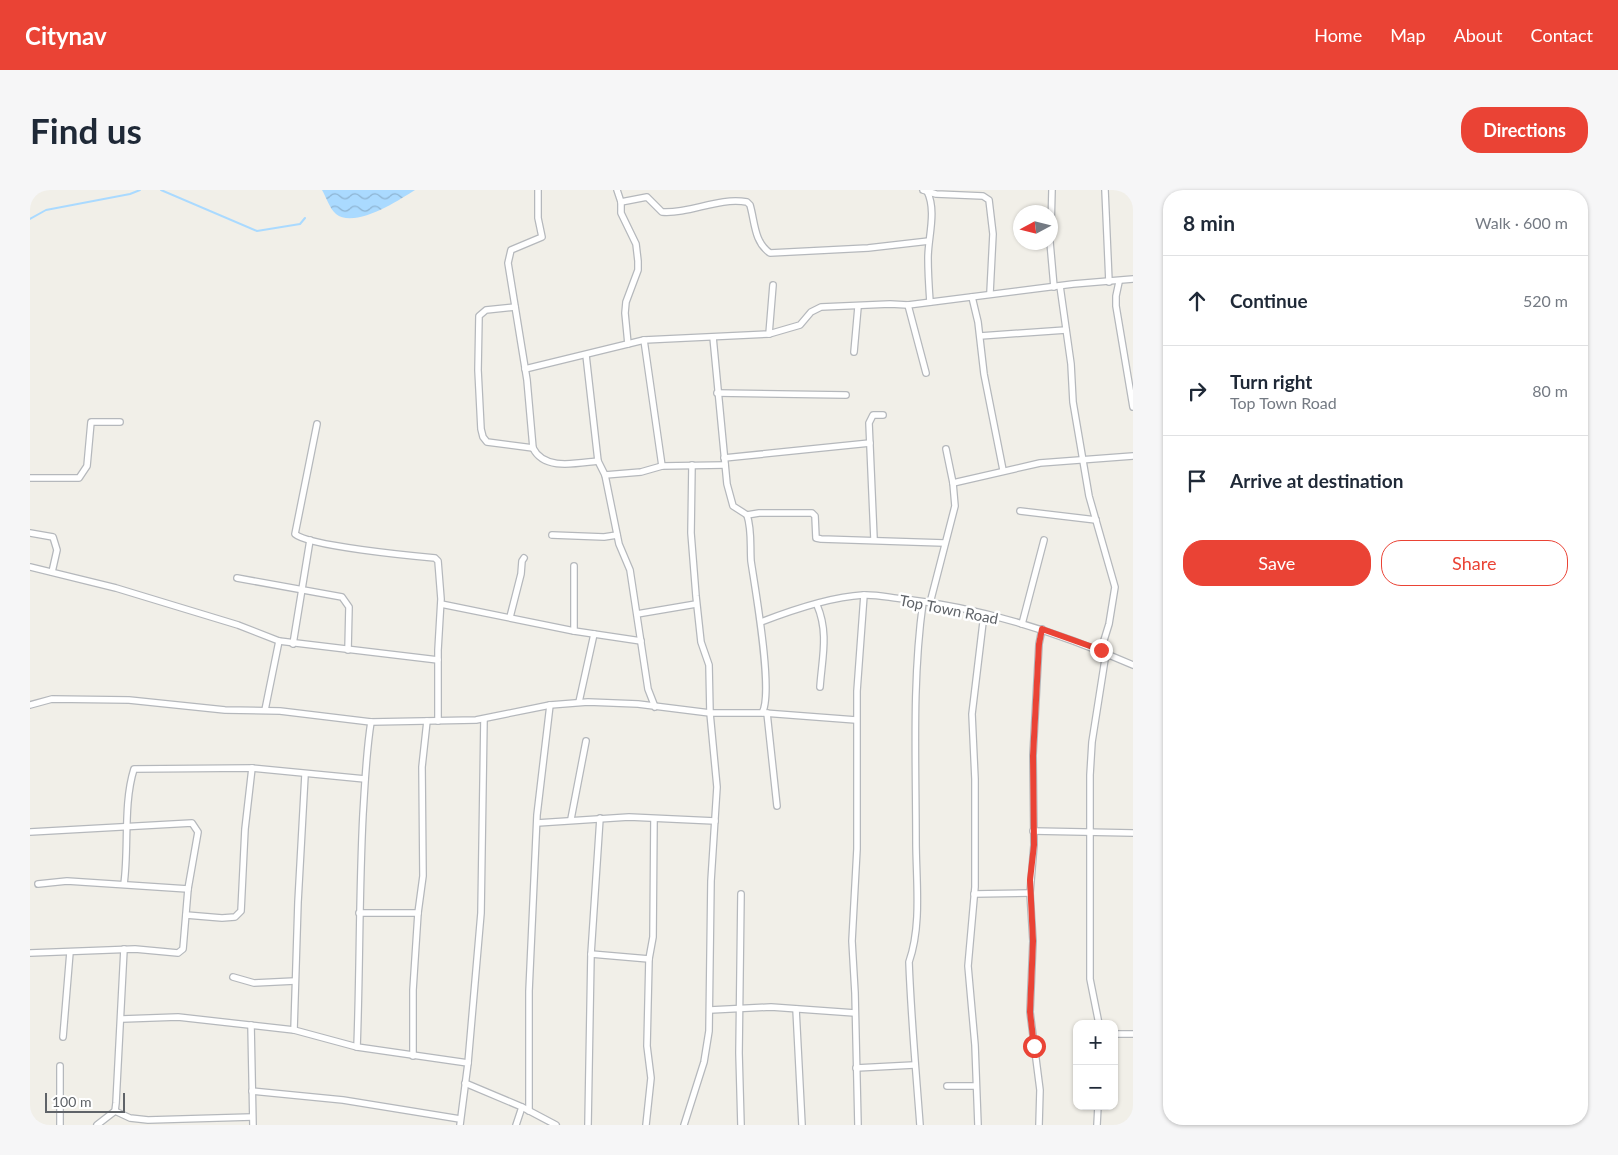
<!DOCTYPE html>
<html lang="en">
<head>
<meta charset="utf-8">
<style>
  :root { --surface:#fff; --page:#f6f6f7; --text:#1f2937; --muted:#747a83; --line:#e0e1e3; --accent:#ea4335 }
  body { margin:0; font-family:Lato,sans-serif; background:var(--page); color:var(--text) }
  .controls { position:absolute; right:15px; bottom:15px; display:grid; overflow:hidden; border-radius:10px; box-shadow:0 1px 4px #0004 }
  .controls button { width:45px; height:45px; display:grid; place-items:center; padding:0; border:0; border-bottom:1px solid var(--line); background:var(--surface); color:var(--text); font:25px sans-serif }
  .compass { position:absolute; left:983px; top:15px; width:45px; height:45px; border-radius:50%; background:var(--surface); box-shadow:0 1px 4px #0004; rotate:263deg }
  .scale { position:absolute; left:15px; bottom:12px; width:80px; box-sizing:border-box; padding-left:5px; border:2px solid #5f6368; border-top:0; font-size:14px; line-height:18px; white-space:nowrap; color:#5f6368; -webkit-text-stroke:4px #fff; paint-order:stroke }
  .stop { position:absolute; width:15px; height:15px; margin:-11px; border:4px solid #ea4335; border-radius:50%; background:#fff }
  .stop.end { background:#ea4335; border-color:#fff; box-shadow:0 1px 5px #0008 }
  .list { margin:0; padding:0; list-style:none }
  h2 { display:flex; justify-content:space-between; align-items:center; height:65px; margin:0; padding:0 20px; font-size:21px }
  h2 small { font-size:16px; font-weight:400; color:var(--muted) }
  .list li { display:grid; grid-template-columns:32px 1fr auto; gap:15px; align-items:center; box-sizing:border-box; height:90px; padding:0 20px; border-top:1px solid var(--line) }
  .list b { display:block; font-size:19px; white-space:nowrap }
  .list p { margin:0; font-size:16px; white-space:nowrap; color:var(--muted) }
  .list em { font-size:16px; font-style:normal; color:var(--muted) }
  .actions { display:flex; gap:10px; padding:15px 20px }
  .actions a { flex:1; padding:11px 0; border:1px solid var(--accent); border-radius:20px; text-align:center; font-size:18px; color:var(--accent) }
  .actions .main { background:var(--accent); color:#fff }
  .icon { flex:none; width:28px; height:28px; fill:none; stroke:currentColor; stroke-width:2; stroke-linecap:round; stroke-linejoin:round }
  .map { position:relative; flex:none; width:1103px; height:935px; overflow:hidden; border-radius:20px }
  header { display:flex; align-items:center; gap:30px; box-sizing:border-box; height:70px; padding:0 25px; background:var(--accent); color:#fff }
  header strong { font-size:24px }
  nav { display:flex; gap:28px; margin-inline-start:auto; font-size:18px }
  .intro { display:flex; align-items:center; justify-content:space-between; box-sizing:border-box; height:120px; padding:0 30px }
  h1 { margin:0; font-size:35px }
  .button { padding:12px 22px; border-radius:20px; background:var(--accent); color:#fff; font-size:18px; font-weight:700 }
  main { display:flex; gap:30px; padding:0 30px }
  aside { flex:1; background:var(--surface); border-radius:20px; box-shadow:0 1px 4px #0004 }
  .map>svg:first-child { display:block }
</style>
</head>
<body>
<header>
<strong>Citynav</strong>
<nav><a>Home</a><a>Map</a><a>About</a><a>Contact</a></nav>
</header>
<div class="intro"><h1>Find us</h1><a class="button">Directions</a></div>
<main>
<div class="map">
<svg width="1103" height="935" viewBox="0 0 1103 935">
  <defs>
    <pattern id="water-waves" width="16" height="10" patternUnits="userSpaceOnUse" patternTransform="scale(1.25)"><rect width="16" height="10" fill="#aadaff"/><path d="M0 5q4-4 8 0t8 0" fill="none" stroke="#8eb4d2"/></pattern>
  </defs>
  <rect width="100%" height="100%" fill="#f1efe8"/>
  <!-- water -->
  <path fill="url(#water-waves)" d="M292 0H385C368 11 324 39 306 24 300 19 296 7 292 0Z"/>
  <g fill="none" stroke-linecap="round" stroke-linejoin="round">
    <!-- stream -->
    <g stroke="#aadaff" stroke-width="2">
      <polyline points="131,0 227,41 270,34 275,28"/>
      <polyline points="0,29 16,20 100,4 110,0"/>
    </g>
    <!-- minor casing -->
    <g stroke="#b5b8bc" stroke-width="8">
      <g id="minor">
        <path d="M508 0V28L512 47 481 60 478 73 497 190 503 258C514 281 547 273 568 271"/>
        <polyline points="587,0 591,12 591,23 606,54 608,71 608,80 596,112 595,123 598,154"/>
        <polyline points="893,0 906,4 953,6 959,10 963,44 960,103"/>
        <polyline points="1075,0 1079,92"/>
        <path d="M897 1C907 21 898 47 898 68 898 83 899 98 900 112"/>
        <path d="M591 12 617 7 632 22C661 24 687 7 717 12L720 15C725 32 724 52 740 63L838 58 899 51"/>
        <polyline points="1021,38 1022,0"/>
        <polyline points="1020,52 1024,97"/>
        <polyline points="1089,92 1086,106 1086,116 1103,217"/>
        <polyline points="1030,96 1041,174 1043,212 1059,306 1085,397 1079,434 1071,460"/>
        <polyline points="942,107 948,132 954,184 973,280"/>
        <polyline points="878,115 896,183"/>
        <polyline points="485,117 456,120 449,126 448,180 451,239 453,247 457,252 503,258"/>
        <polyline points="739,144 743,95"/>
        <polyline points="950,146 1036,140"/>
        <polyline points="614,150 632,276"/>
        <polyline points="824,162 828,117"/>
        <polyline points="556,165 568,271 575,285 589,354 600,380 618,499 625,517"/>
        <polyline points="495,179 614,150 739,144 770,135 781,122 791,117 860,114 878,115 1043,94 1103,89"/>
        <polyline points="687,203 816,205"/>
        <path d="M287 234 265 344C278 356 383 366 405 368L408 371 411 409 408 460V531"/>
        <polyline points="694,268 840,253"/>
        <polyline points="575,285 611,282 632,276 695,275"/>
        <polyline points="0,288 49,288 57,276 61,232 90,232"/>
        <polyline points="923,293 1010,273 1103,266"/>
        <polyline points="990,321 1066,330"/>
        <polyline points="717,325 729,323 782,323 785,326 786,348 791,349 914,353"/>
        <polyline points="0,343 23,347 27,360 22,382"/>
        <polyline points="522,345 574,347 587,345"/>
        <polyline points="844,349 839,233 843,225 853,225"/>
        <polyline points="544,376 544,441"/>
        <polyline points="0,377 86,398 208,435 249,451 408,470"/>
        <polyline points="207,388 312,407 319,417 318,460"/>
        <polyline points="900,413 925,316 923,293 916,259"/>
        <polyline points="411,414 544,441 611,451"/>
        <path d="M787 415C799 443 792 468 790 497"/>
        <polyline points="607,424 666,414"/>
        <polyline points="480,427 491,384 492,371 494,368"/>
        <path d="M731 432C762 420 799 407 833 405 846 404 861 408 874 409 954 418 1030 443 1103 475"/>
        <polyline points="992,434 1014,350"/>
        <polyline points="263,454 280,350"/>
        <polyline points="549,512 564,444"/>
        <path d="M0 515 22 509 99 510 195 520 250 521 341 532 446 530 520 515 558 512 608 514 680 523H732C744 504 725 398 721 371 720 356 722 340 717 325L703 316 697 294 683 147"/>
        <polyline points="235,520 249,451"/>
        <polyline points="734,523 826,530"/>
        <polyline points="737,523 747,616"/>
        <polyline points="541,629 556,551"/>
        <polyline points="507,633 599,627 685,631"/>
        <polyline points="1003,641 1103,643"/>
        <polyline points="0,642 162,633 168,642 158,699 153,759 148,763 105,759 0,763"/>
        <polyline points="8,694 37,691 158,699"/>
        <path d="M94 694C99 658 93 614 104 579L222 578 335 589"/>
        <polyline points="711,704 709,863 711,935"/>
        <polyline points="944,704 1000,703"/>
        <polyline points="329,723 388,723"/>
        <polyline points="156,725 192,728 205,727 211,721 215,639 222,578"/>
        <polyline points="561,764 619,769"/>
        <polyline points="203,787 224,793 265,791"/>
        <polyline points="766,819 772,935"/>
        <polyline points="680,820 741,817 825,823"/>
        <polyline points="92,829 148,827 264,840 327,857 438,873 430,935"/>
        <polyline points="1069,834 1060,789 1060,585 1062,552 1076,463"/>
        <polyline points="221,835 223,935"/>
        <polyline points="264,840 268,712 275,585"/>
        <polyline points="1084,844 1103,844"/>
        <polyline points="33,847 40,762"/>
        <path d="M327 857C330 780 329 702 333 624 335 594 336 563 341 532"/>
        <polyline points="383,866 383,800 388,723 393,686 392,577 397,531"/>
        <polyline points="438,873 451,723 454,529"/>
        <polyline points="826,878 884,875"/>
        <polyline points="435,893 492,917 526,935"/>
        <polyline points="917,896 945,896"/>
        <polyline points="222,901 313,910 430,929"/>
        <polyline points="85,921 100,928 118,930 222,927"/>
        <polyline points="499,921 499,801 507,625 520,515"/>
        <polyline points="30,935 30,876"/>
        <polyline points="67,935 85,921 86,913 94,759"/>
        <polyline points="486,935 492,917"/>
        <polyline points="558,935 561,764 570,628"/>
        <polyline points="616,935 621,888 617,856 619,769 623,747 624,629"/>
        <polyline points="654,935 674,872 679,841 681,691 687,597 680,523 679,475 671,452 666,406 661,343 662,275"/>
        <polyline points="828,935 825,803 822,751 827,659 827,501 834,405"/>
        <path d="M890 935C886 881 881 827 879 772 892 735 886 690 886 651 886 571 882 491 893 412"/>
        <polyline points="948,935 945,855 938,776 945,697 945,589 942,524 954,424"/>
        <polyline points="1009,935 1010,900 1000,822 1003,751 1000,703 1004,655 1003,565 1009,454 1012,439"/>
        <polyline points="1067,935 1068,916"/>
      </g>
    </g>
    <!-- minor -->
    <use href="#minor" stroke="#fff" stroke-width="5.5"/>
  </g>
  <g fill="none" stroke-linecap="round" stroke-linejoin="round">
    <!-- route -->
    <polyline stroke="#ea4335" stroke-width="6" points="1004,856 1000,822 1003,751 1000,690 1004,655 1003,566 1009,454 1012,439 1071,460"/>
  </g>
  <g text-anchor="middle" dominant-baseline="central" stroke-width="5" stroke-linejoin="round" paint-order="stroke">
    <!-- street labels -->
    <g font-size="15" fill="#5f6368" stroke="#fff">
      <text transform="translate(919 419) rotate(11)">Top Town Road</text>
    </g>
  </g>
</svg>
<div class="controls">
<button>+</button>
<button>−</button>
</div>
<svg class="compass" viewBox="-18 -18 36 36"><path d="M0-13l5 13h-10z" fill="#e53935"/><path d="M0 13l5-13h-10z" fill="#747a83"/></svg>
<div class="scale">100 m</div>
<div class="stop" style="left:1004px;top:856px"></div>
<div class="stop end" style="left:1071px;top:460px"></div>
</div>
<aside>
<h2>8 min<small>Walk · 600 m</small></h2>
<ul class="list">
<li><svg class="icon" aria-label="ahead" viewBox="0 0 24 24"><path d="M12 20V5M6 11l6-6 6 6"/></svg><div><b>Continue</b></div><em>520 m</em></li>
<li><svg class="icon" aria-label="right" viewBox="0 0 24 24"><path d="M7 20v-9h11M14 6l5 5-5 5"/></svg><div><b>Turn right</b><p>Top Town Road</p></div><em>80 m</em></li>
<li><svg class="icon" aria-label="arrive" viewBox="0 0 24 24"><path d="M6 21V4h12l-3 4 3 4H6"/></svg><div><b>Arrive at destination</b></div></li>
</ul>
<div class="actions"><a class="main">Save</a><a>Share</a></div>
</aside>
</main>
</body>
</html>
